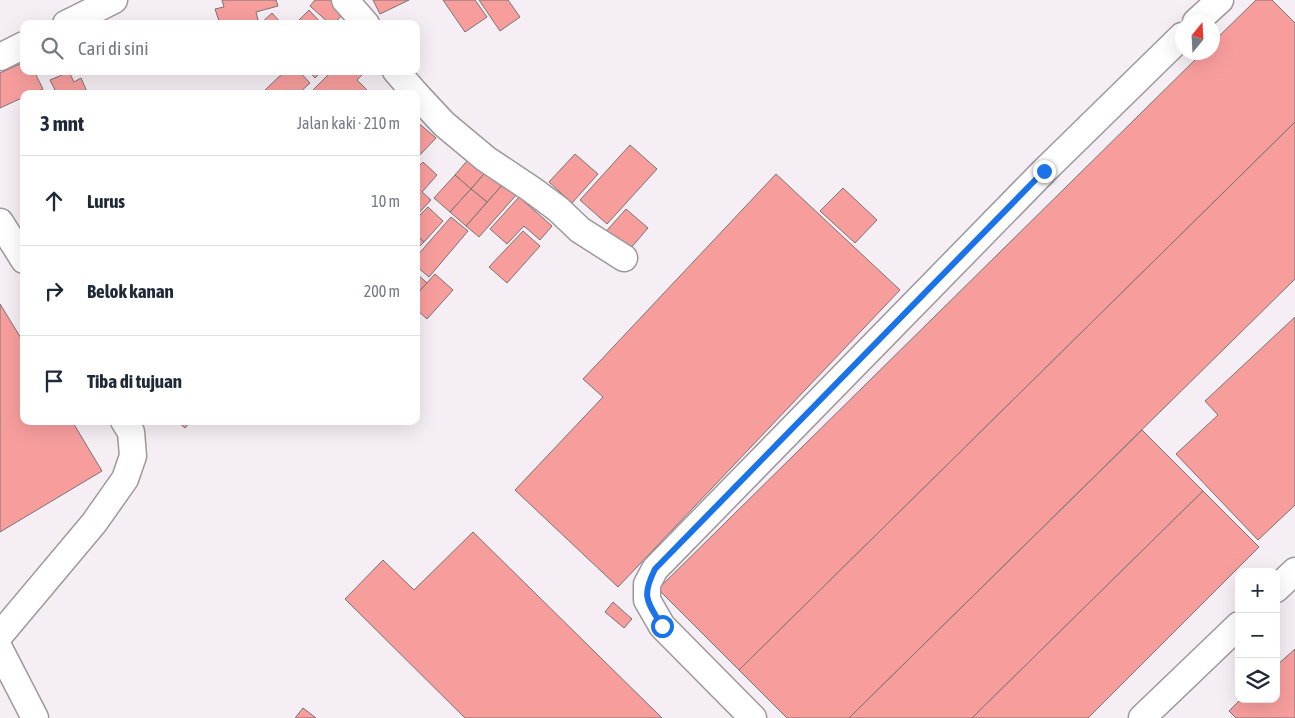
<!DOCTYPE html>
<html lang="id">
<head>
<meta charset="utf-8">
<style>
  :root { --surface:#fff; --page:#f6f6f7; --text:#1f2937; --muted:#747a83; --line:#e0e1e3 }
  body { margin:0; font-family:"Asap Condensed",sans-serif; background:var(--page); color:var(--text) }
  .controls { position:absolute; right:15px; bottom:15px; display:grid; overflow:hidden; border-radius:10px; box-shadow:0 5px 20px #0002 }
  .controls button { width:45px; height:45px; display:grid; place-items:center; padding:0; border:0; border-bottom:1px solid var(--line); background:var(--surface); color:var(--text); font:25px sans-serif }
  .compass { position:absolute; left:1175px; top:15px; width:45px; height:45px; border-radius:50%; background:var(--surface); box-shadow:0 5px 20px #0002; rotate:18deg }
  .stop { position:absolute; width:15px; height:15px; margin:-11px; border:4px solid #1a73e8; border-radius:50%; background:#fff }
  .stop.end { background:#1a73e8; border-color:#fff; box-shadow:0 1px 5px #0008 }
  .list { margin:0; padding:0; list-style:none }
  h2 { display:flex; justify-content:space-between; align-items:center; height:65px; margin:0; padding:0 20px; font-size:21px }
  h2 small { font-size:16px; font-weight:400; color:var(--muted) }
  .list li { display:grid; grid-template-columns:32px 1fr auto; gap:15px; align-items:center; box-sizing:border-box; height:90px; padding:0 20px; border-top:1px solid var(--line) }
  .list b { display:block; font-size:19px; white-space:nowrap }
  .list em { font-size:16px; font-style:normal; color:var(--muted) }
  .icon { flex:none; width:28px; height:28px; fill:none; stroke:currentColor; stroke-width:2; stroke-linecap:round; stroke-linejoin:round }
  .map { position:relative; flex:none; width:1295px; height:718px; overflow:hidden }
  .search { position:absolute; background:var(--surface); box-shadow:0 5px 20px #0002; left:20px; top:20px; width:400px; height:55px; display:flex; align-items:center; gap:12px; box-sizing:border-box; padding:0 18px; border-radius:10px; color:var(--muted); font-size:19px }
  .panel { position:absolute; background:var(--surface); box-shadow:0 5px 20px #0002; left:20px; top:90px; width:400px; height:335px; border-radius:10px }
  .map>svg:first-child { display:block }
</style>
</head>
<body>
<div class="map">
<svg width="1295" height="718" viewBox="0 0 1295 718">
  <rect width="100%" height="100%" fill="#f5eef4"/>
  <!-- building -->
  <g fill="#f79e9d" stroke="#7b7373">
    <polygon points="222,0 276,0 278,6 256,12 258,20 245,24 220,24 215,9 224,7"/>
    <polygon points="315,0 342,0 349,7 334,24 330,24 310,6"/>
    <polygon points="373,0 409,0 380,14"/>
    <polygon points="443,0 475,0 487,17 465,32"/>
    <polygon points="479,0 508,0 520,17 500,31"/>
    <polygon points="1256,0 1272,0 1295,23 1295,122 739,670 658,589 1203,52 1212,52 1212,43"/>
    <polygon points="309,10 322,24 295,24"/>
    <polygon points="272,13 282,24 260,24"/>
    <polygon points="24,62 24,71 34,71 43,89 31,94 24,94 24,97 0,108 0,73"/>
    <polygon points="285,71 299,71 310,83 298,94 269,94 265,90"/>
    <polygon points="309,71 322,71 315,78"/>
    <polygon points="332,71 362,71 364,73 357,80 368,91 365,94 315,94 312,91"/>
    <polygon points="69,72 74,82 81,78 88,94 48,94 55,90 50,80"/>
    <polygon points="416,121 436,138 416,159"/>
    <polygon points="1295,122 1295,279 849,718 787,718 739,670"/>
    <polygon points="630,145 657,169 607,224 580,200"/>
    <polygon points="473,154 489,168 471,189 455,175"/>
    <polygon points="575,154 598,174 572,203 549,182"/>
    <polygon points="423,162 437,175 422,192 431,200 416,216 416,169"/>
    <polygon points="489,168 505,182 487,202 471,189"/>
    <polygon points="776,174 900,290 618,587 515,490 603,397 583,379"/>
    <polygon points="455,175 471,189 450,212 434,198"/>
    <polygon points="505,182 518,193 479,237 466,226"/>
    <polygon points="843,188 877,220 855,243 820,211"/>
    <polygon points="471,189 487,202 466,226 450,212"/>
    <polygon points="519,197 552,226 540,240 524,226 507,244 490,229"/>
    <polygon points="428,207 443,221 424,242 416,235 416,219"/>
    <polygon points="626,209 648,228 624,256 602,236"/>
    <polygon points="451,217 468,231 429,277 416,266 416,257"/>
    <polygon points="523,231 540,246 507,283 489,267"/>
    <polygon points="416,235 424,242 416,250"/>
    <polygon points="416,273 427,283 416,295"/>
    <polygon points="435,274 453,290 427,319 416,309 416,295"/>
    <polygon points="0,304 24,343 24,421 72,421 102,471 0,532"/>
    <polygon points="1295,317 1295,505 1258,540 1176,454 1218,415 1205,401"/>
    <polygon points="177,421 191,421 185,428"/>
    <polygon points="1142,430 1203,491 972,718 849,718"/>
    <polygon points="1203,491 1259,547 1088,718 972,718"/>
    <polygon points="473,532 662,718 465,718 345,599 383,560 414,590"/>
    <polygon points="613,602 632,619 624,628 605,612"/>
    <polygon points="1295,649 1295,718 1236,718 1229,711 1241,699 1276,699 1276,666"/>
    <polygon points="303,708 316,718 295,718"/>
  </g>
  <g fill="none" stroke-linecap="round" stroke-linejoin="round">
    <!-- minor casing -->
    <g stroke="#9e989d" stroke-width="29">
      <g id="minor">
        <polyline points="345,0 366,24"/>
        <polyline points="1196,22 1220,0"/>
        <polyline points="66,24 114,0"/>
        <polyline points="0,57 24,45"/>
        <polyline points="396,71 416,94"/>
        <polyline points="416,94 444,124 486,159 531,189 558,209 580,230 624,258"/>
        <polyline points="0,222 24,260"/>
        <polyline points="1276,589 1295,571"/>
        <polyline points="0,635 94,523 125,479 133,456 131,432 124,421"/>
        <polyline points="0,650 35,718"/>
        <polyline points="753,718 662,626 647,600 647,584 655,569 1044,171 1182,36"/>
        <polyline points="1142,718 1239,625"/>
      </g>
    </g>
    <!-- minor -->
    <use href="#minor" stroke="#fff" stroke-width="26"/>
  </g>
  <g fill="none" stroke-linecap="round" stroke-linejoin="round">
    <!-- route -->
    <path stroke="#1a73e8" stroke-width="6" d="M662 626C647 601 641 597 655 569L1044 171"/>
  </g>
</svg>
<div class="controls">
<button>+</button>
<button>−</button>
<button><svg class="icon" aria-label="layers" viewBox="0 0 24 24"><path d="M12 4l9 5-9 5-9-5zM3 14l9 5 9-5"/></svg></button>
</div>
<svg class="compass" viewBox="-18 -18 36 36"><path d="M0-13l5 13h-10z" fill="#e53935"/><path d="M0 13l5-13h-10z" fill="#747a83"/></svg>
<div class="stop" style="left:662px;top:626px"></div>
<div class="stop end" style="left:1044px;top:171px"></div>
<div class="search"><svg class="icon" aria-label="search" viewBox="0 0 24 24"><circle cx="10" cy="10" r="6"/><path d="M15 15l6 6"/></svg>Cari di sini</div>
<section class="panel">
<h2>3 mnt<small>Jalan kaki · 210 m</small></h2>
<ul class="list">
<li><svg class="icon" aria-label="ahead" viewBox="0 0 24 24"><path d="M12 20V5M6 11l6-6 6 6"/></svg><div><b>Lurus</b></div><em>10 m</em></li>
<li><svg class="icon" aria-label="right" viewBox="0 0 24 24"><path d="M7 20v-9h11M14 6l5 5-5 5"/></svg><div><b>Belok kanan</b></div><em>200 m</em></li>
<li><svg class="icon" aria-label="arrive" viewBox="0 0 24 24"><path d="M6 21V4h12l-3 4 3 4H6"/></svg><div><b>Tiba di tujuan</b></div></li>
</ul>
</section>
</div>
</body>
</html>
